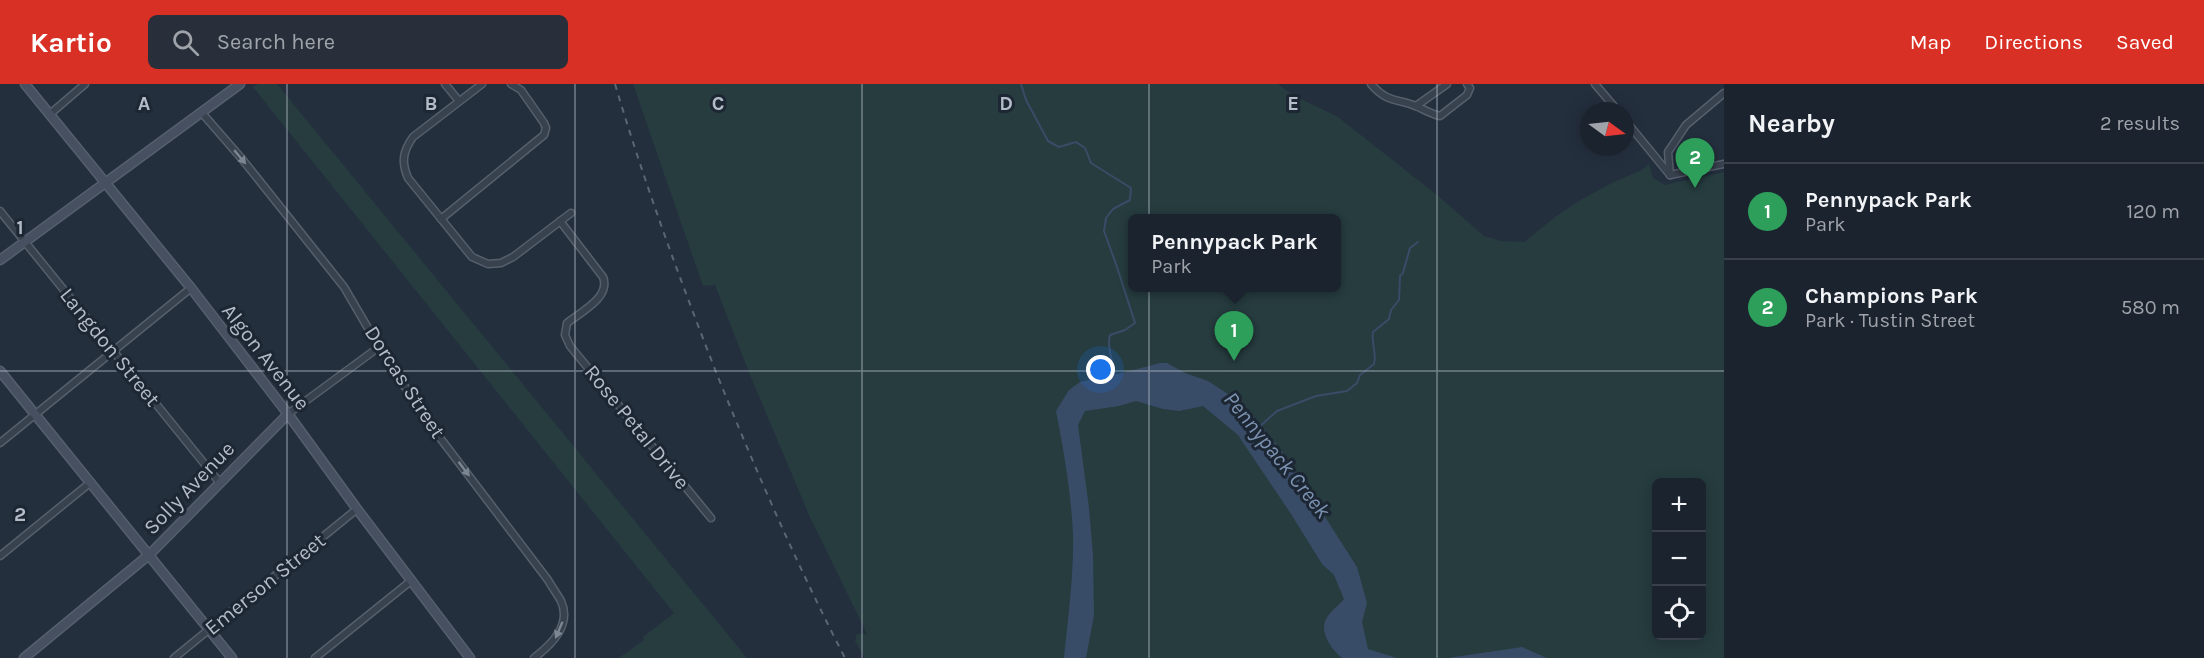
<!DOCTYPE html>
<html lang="en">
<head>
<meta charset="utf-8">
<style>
  :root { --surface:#1b232e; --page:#282f3a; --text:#f1f3f6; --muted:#a0a4aa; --line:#39404a; --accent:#d93025 }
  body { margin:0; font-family:Karla,sans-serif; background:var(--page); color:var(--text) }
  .controls { position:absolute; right:18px; bottom:18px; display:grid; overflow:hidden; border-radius:9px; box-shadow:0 3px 15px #0003 }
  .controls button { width:54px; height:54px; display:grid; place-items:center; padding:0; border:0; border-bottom:2px solid var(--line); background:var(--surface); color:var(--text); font:30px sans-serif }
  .compass { position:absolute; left:1580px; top:18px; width:54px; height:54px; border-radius:50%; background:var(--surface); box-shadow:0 3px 15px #0003; rotate:105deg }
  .you { position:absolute; left:1101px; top:286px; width:21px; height:21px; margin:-15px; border:4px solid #fff; border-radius:50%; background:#1a73e8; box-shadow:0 0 0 9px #1a73e833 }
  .badge { display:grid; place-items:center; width:39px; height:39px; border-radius:50%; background:var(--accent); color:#fff; font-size:20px; font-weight:700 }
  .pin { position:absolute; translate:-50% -50px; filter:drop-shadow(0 2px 3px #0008) }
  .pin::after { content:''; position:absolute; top:32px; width:21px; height:18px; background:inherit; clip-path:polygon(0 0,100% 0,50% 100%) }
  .popup { position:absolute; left:1128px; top:130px; width:213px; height:78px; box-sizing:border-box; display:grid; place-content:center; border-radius:9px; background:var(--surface); filter:drop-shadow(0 2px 4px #0005); font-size:20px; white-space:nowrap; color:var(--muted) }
  .popup b { font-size:22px; color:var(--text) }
  .popup::after { content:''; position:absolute; left:50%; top:100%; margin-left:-12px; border:12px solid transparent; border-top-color:var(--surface) }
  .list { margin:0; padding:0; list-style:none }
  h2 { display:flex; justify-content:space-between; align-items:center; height:78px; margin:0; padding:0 24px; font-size:26px }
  h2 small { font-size:20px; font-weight:400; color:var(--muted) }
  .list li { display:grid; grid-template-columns:39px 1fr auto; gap:18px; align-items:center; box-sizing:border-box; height:96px; padding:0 24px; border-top:2px solid var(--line) }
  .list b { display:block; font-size:22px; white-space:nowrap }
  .list p { margin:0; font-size:20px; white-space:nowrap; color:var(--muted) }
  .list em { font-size:20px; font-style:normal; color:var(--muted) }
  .icon { flex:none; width:33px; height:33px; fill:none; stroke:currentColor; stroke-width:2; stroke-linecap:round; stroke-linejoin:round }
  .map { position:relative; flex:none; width:1724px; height:574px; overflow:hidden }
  header { display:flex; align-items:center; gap:36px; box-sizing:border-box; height:84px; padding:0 30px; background:var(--accent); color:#fff }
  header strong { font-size:28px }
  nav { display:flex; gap:33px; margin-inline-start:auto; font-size:21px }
  .search { width:420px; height:54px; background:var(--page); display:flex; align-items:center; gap:15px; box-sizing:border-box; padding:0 21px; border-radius:9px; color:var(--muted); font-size:22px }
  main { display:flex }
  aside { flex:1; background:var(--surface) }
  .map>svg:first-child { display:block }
</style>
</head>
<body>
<header>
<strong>Kartio</strong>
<div class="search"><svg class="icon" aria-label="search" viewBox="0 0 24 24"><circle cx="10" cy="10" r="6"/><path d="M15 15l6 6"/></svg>Search here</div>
<nav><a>Map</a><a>Directions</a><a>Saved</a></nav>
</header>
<main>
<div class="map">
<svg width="1724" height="574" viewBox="0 0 1724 574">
  <rect width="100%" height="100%" fill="#242f3e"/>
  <!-- green -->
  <g fill="#263c3f" fill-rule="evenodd">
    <polygon points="258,0 277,0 747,574 619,574 644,556 643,553 674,529 253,3"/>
    <path d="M633 0H1278L1293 11 1338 33 1437 111 1484 152 1501 157 1525 158C1560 126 1597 104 1642 86L1649 80 1653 94 1665 101 1724 88V574H865L855 557 857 550H867L809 431 750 291 715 201 703 202ZM1132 134H1336V204H1132ZM1656 398H1702V552H1656Z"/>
  </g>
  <!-- water -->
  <g fill="#394c67">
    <path d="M1160 279H1167L1185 289 1208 297 1231 312 1257 336 1290 378 1357 483 1367 519 1362 538 1368 565 1397 574H1342C1331 565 1317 546 1328 532 1332 526 1339 521 1344 515L1334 491 1322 480 1291 430 1238 351 1203 322 1179 327 1163 325 1136 317 1119 322 1085 327 1078 341 1089 424 1093 471 1094 531 1086 574H1064C1068 533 1074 491 1073 450 1071 408 1064 368 1056 327L1069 306 1080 298 1126 288Z"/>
    <polygon points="1522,563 1547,574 1448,574"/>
  </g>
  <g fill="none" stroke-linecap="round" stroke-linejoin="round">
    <!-- stream -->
    <g stroke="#394c67" stroke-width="2">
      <path d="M1021 0 1026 16 1048 57 1059 63 1076 58 1085 64 1091 79 1131 104 1130 116 1113 125 1106 134 1104 147 1117 183 1135 239 1125 246 1110 251C1106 263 1114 278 1114 291"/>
      <path d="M1259 343 1277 327 1316 312 1347 307 1357 299 1360 291 1374 280C1377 269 1371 259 1373 248L1389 235 1391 226 1399 216 1400 192 1403 189 1410 164 1418 158"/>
    </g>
    <!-- street casing -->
    <g stroke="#565f6c" stroke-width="9">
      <g id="street">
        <polyline points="445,0 459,17"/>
        <path d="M482 0 413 53C403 67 401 78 408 94L472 173 488 180 501 179 513 173 571 129"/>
        <path d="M1371 0C1388 20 1398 14 1418 23 1425 26 1431 30 1440 32L1467 11 1470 4 1467 0"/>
        <polyline points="1595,0 1618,27"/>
        <polyline points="1416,22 1447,0"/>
        <path d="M202 29 242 75 344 203 379 263 428 338 548 496C552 503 557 510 561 517 572 541 551 561 534 574"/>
        <polyline points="50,30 85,0"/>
        <polyline points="1625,36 1670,91"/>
        <polyline points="1670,91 1668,68 1686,41 1724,9"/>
        <polyline points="1670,91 1724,80"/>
        <polyline points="0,127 220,399"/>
        <polyline points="441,135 544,51 546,44 544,39 521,6 511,0"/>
        <path d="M560 137 603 193C611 213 581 228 567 239L565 251 570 262 711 434"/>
        <polyline points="288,330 379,263"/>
        <polyline points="0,359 191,204"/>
        <polyline points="0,472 91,398"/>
        <polyline points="174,574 357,425"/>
        <polyline points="315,574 412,496"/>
      </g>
    </g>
    <!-- secondary casing -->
    <g stroke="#565f6c" stroke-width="11">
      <g id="secondary">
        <polyline points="25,0 191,204 288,330 357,425 470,574"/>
        <polyline points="0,176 240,0"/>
        <polyline points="0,287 232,574"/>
        <polyline points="24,574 150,470 288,330"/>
      </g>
    </g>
    <!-- street -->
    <use href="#street" stroke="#38414e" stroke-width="6"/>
    <!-- secondary -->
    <use href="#secondary" stroke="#465061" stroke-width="8"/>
    <!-- rail -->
    <path stroke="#5a6575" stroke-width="2" stroke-dasharray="6 6" stroke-linecap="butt" d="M615 0C644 98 679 193 716 288 755 385 797 481 845 574"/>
  </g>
  <!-- one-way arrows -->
  <defs><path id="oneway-solid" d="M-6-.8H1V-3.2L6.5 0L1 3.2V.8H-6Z" transform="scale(1.5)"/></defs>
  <g fill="#7c8592">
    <use href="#oneway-solid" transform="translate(240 73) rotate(50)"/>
    <use href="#oneway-solid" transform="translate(464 385) rotate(53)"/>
    <use href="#oneway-solid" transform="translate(559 546) rotate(113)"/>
  </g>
  <!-- grid -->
  <path fill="none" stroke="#b4bcc9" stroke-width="1.5" stroke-opacity="0.55" d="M287 0V574M575 0V574M862 0V574M1149 0V574M1437 0V574M0 287H1724"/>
  <g text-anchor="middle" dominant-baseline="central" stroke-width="6" stroke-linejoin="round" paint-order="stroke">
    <!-- street labels -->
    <g font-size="21" fill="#b4bcc9" stroke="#1d2633">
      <text transform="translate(110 263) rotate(51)">Langdon Street</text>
      <text transform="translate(266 273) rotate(52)">Algon Avenue</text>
      <text transform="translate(405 298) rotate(57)">Dorcas Street</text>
      <text transform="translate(637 343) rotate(51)">Rose Petal Drive</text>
      <text transform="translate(189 404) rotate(-46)">Solly Avenue</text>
      <text transform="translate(265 500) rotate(-39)">Emerson Street</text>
    </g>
    <!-- water labels -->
    <g font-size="22" font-style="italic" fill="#7c92b1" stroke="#1d2633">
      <text transform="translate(1277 371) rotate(51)">Pennypack Creek</text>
    </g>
  </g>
  <g font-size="20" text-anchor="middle" font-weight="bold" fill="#b4bcc9" stroke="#1d2633" stroke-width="6" stroke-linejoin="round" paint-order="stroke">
    <text x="144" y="26">A</text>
    <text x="431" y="26">B</text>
    <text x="718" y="26">C</text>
    <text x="1006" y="26">D</text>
    <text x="1293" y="26">E</text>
    <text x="20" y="150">1</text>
    <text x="20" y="437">2</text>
  </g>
</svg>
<div class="controls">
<button>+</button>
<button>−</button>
<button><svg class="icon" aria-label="locate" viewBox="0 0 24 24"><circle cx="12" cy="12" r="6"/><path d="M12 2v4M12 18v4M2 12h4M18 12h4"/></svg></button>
</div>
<svg class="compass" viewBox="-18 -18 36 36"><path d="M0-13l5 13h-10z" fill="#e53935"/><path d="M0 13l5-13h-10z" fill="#a0a4aa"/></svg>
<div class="you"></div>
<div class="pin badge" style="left:1234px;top:277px;background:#2e9e5b">1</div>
<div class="popup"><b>Pennypack Park</b>Park</div>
<div class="pin badge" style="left:1695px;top:104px;background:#2e9e5b">2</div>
</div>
<aside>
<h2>Nearby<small>2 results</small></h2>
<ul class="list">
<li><span class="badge" style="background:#2e9e5b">1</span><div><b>Pennypack Park</b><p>Park</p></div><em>120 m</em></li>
<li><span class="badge" style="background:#2e9e5b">2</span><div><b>Champions Park</b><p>Park · Tustin Street</p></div><em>580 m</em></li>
</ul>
</aside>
</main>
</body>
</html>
